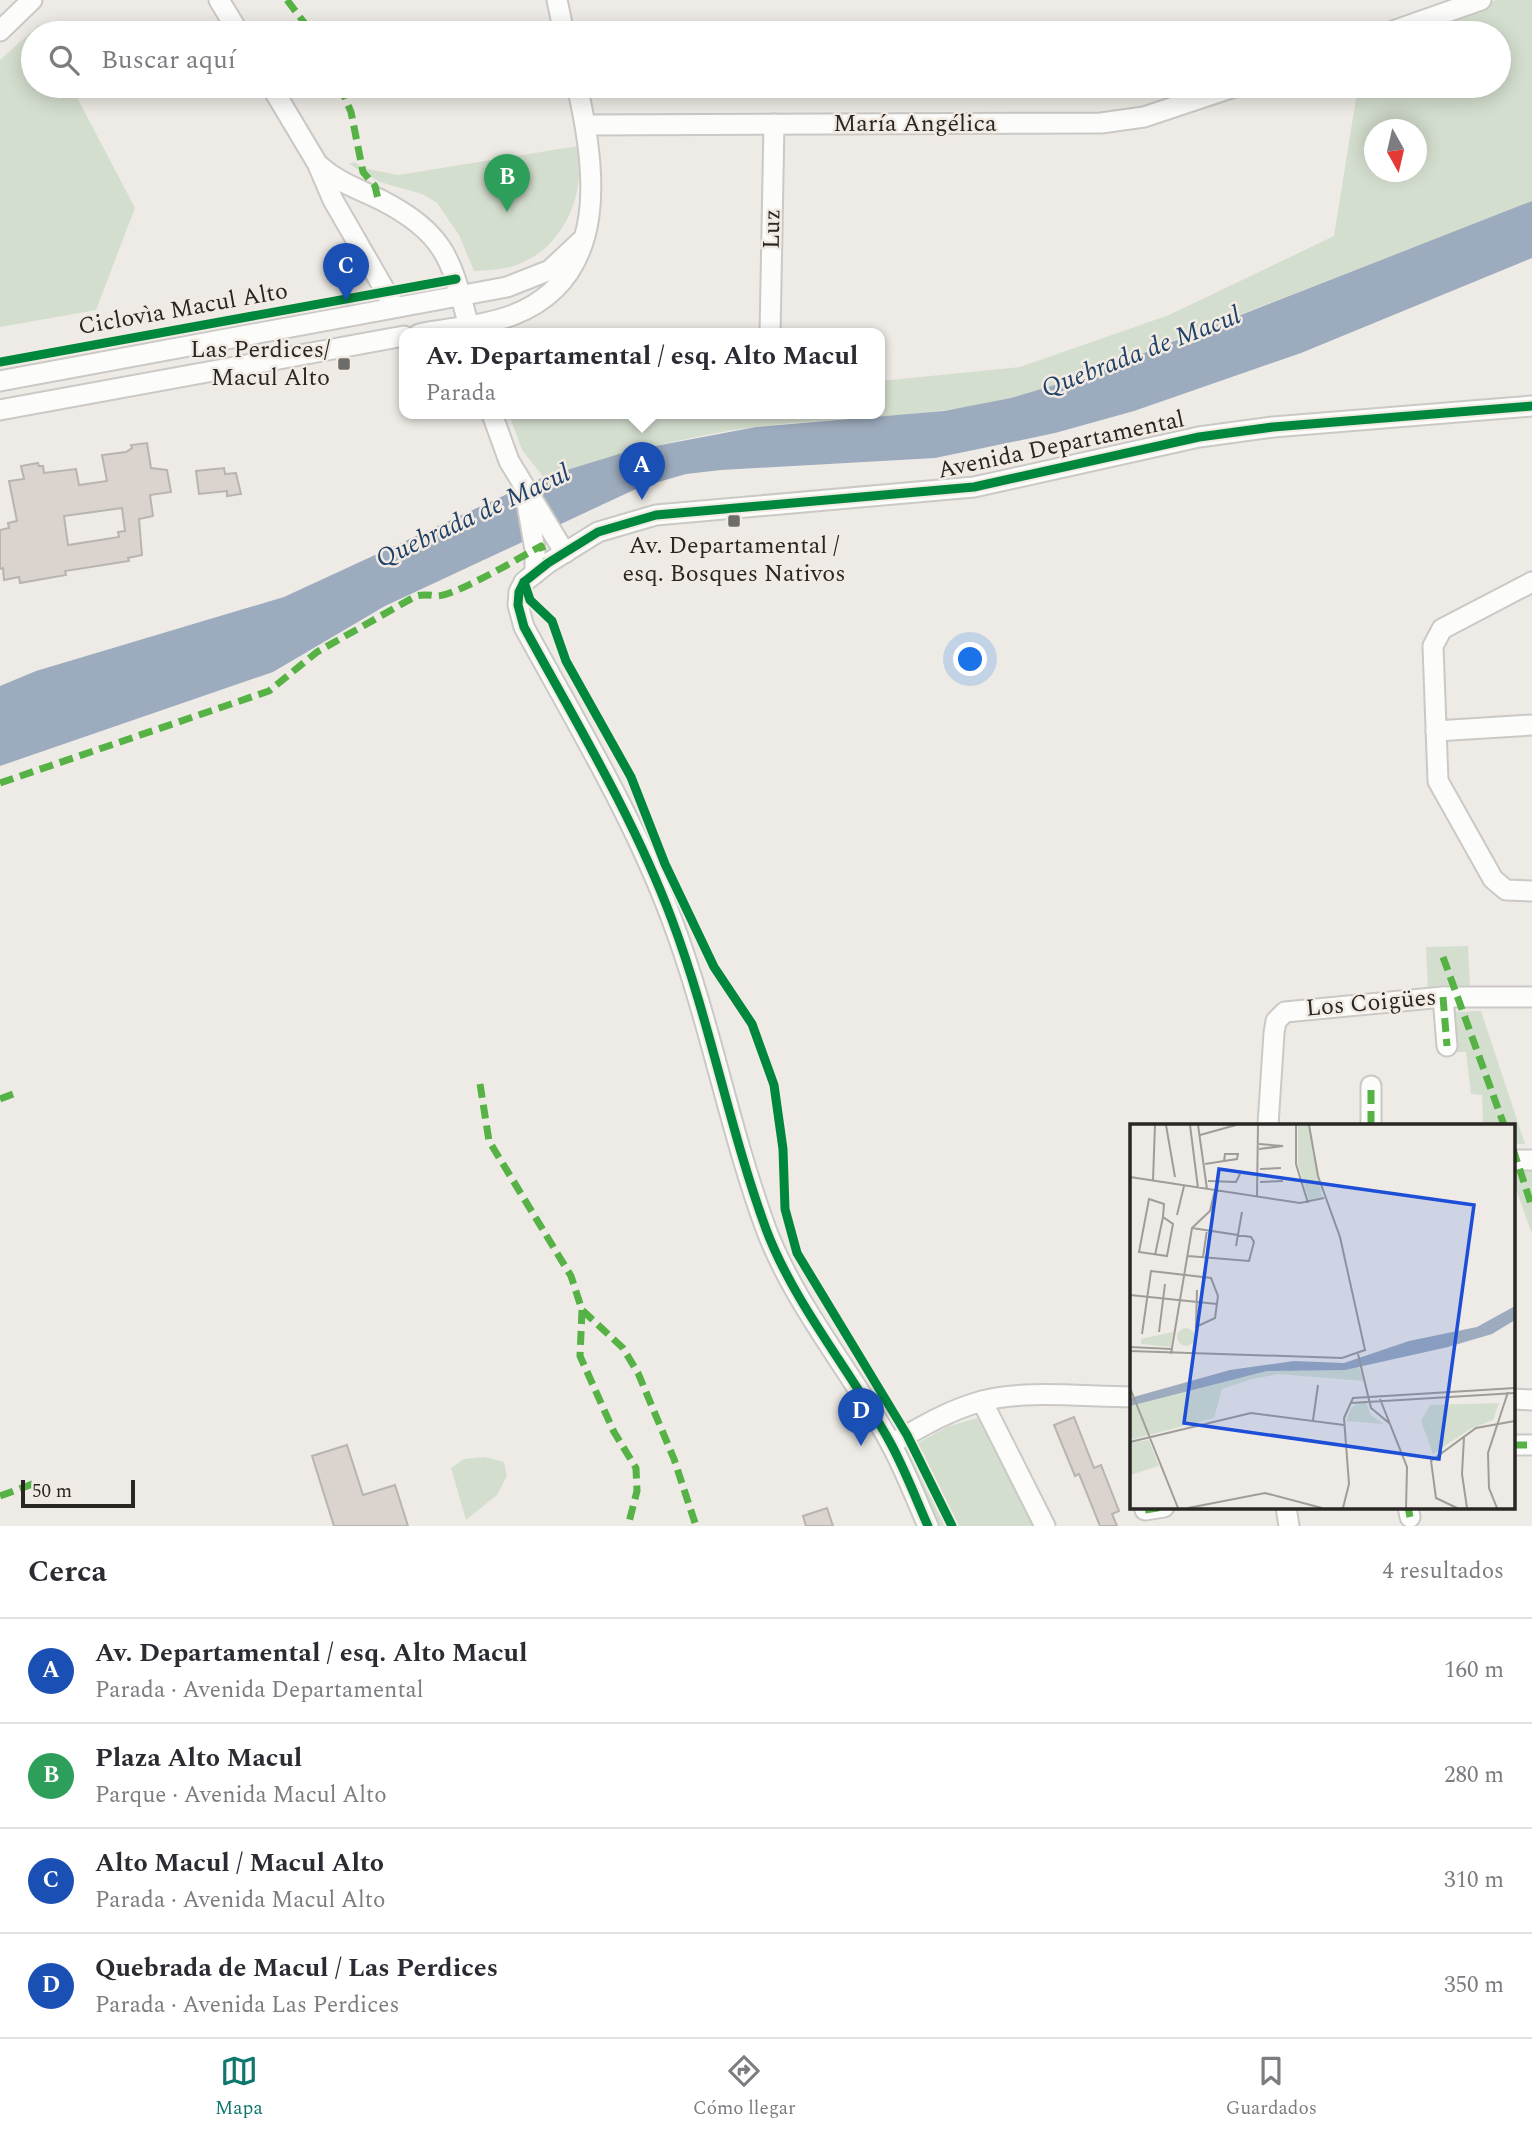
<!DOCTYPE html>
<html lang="es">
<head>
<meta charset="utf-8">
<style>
  :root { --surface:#fff; --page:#f2f2f3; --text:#2b2b33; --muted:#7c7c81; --line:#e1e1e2; --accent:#0f766e }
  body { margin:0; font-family:Spectral,serif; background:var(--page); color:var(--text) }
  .compass { position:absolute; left:1364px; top:119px; width:63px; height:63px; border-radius:50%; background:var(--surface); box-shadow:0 4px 18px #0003; rotate:172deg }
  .scale { position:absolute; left:21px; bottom:18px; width:114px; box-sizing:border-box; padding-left:7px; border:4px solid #292724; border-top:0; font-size:19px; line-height:24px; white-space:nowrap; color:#292724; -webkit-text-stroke:5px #f2ebe3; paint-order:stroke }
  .you { position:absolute; left:971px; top:660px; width:24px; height:24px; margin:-18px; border:5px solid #fff; border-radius:50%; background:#1a73e8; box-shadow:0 0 0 10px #1a73e833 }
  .badge { display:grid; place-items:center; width:46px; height:46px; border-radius:50%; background:var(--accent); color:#fff; font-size:23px; font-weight:700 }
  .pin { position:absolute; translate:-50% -58px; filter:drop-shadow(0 2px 4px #0008) }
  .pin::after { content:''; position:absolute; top:37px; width:24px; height:21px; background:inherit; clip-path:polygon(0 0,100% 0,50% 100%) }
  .popup { position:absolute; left:399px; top:328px; width:486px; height:91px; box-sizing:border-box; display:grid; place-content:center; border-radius:14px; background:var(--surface); filter:drop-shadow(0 2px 5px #0005); font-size:23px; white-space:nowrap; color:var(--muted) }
  .popup b { font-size:26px; color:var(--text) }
  .popup::after { content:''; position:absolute; left:50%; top:100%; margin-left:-14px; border:14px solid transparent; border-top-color:var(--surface) }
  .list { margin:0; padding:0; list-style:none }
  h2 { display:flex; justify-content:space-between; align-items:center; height:91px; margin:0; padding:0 28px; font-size:30px }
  h2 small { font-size:23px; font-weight:400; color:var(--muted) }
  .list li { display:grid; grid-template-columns:46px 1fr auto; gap:21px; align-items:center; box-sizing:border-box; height:105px; padding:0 28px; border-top:2px solid var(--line) }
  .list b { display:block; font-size:26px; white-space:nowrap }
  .list p { margin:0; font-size:23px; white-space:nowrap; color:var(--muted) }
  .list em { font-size:23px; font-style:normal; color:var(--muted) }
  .icon { flex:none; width:38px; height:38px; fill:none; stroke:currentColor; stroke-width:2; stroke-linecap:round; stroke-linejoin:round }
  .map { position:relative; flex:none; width:1532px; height:1526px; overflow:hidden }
  .search { position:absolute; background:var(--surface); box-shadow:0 4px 18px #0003; left:21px; right:21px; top:21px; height:77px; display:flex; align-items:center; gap:18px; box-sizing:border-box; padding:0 24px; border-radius:38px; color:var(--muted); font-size:26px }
  .sheet { height:511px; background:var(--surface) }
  nav { display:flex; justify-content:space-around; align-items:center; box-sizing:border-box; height:98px; border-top:2px solid var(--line); background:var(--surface); font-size:19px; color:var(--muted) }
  nav a { display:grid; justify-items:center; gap:4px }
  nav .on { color:var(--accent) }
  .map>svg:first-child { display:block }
</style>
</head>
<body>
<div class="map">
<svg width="1532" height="1526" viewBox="0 0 1532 1526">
  <rect width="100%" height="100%" fill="#eeebe6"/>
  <!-- green -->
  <g fill="#d4dece" fill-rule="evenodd">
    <path d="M1496 0H1532V201L1518 208C1423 244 1327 281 1231 318 1158 345 1089 378 1013 398 929 419 841 416 755 427 682 437 614 455 544 478L522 450 509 414H880V381L1020 367 1169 315 1334 236 1358 86H1499V33H1414ZM1374 130H1416V172H1374Z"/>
    <polygon points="39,25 43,33 33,33 33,86 71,86 135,208 96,310 0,327 0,60"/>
    <path d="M578 146C587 196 561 256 506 268 496 270 484 270 474 271L459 235 437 203 422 194 380 182 349 164 355 162 363 168 398 175Z"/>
    <polygon points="1468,946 1470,988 1428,989 1426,947"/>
    <polygon points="1481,1011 1525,1144 1513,1144 1513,1125 1483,1125 1482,1095 1471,1094 1466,1052 1455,1052 1449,1012"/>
    <polygon points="1513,1167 1532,1168 1532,1234 1513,1181"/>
    <polygon points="978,1418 1034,1526 938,1526 903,1451 949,1426"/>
    <polygon points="485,1457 504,1462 507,1476 497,1495 466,1520 451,1468 464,1459"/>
  </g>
  <!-- water -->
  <polygon fill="#9cabbd" points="1532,201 1532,258 1301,353 1134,411 1055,433 935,458 721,470 686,474 638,488 385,606 273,672 0,766 0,686 36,671 284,597 544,477 629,451 756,427 944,411 1011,398 1085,376"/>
  <!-- building -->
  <g fill="#dbd3cd" stroke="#b7b4b1" stroke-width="2" fill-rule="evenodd">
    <path d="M147 443 151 468 167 470 171 492 150 495 153 516 139 519 142 555 128 558 129 561 65 571 66 575 20 583 19 577 4 580 3 568 0 569V530L9 528 8 523 17 521 9 481 24 479 21 466 38 463 39 466H43L44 473 76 469 79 485 107 481 102 455 126 452 132 448 131 445ZM122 508 125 531 118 532 119 537 68 545 64 516Z"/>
    <polygon points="224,468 225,474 236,473 241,494 227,496 227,491 199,494 196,471"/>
    <polygon points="1074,1417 1094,1468 1101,1465 1119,1511 1112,1514 1117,1526 1100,1526 1079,1474 1075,1476 1054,1425"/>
    <polygon points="347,1445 363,1495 395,1485 408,1526 334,1526 312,1456"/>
    <polygon points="827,1508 833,1526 806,1526 803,1516"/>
  </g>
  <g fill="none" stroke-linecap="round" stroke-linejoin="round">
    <!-- minor casing -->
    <g stroke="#cbc9c5" stroke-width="23">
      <g id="minor">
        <polyline points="219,0 239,33"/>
        <polyline points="557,0 564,33"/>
        <polyline points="0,31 32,0"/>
        <polyline points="1387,33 1481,0"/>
        <polyline points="271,86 317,163 333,200 394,306"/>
        <polyline points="586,125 1101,123 1144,117 1237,86"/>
        <path d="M320 166C339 183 359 189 381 200 450 235 452 265 471 334"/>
        <path d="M419 334C449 328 484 326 513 315 611 277 596 167 577 86"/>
        <polyline points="770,334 774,124"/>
        <polyline points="0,381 507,287 550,270 581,241"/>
        <polyline points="0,410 404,336"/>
        <polyline points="492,414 509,461 565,553"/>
        <polyline points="526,498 535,550 535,573"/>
        <polyline points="1532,582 1442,629 1433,646 1438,781 1493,879 1506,890 1532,891"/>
        <polyline points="1436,731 1532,725"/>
        <polyline points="1443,997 1447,1046"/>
        <polyline points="1268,1125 1274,1033 1276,1021 1285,1012 1443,997 1532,997"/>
        <polyline points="1371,1125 1371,1086"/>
        <polyline points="1513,1160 1532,1160"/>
        <polyline points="1513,1399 1532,1400"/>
        <polyline points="982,1401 1045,1526"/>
        <path d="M891 1444C919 1428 947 1411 979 1402 1023 1389 1085 1397 1131 1397"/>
        <polyline points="1513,1445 1532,1445"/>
        <polyline points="1286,1507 1289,1526"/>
        <polyline points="1408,1507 1410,1517"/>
        <polyline points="1145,1510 1164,1507"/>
        <path d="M928 1526C916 1499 905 1470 891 1444 852 1372 795 1306 766 1229 729 1128 710 1021 672 920 634 818 576 722 524 627L518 605 519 592 524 582 548 563 598 532 656 515 974 487 1199 437 1273 427 1532 406"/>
      </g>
    </g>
    <!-- minor -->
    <use href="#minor" stroke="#fcfcfb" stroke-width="19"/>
    <!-- quiet -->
    <g stroke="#56b245" stroke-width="7" stroke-dasharray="14 7" stroke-linecap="butt">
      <polyline points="287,0 312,33"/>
      <polyline points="340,86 351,112 363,172 375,186 378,199"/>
      <path d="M0 783 269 691 317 652 416 596C424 594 429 595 437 596 455 596 521 557 541 546L548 563"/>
      <polyline points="1443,957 1504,1125"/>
      <polyline points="1443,997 1447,1046"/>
      <polyline points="480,1084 489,1141 571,1276 582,1310 623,1348 638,1373 674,1459 696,1526"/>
      <polyline points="0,1099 13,1094"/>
      <polyline points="1371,1125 1371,1086"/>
      <polyline points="1513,1149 1532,1207"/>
      <polyline points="582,1310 580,1356 614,1432 636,1468 637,1491 628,1526"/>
      <polyline points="1513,1445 1532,1445"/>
      <polyline points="0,1496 38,1482"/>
      <polyline points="1408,1507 1410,1517"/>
      <polyline points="1145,1510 1164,1507"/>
    </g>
    <!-- cycleway casing -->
    <g stroke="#f2ebe3" stroke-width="13">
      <g id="cycleway">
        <polyline points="0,362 456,279"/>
        <polyline points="524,582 530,600 552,621 566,661 631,777 665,864 714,967 752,1024 774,1085 783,1149 785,1209 797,1253 907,1435 952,1526"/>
        <path d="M928 1526C916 1499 905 1470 891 1444 852 1372 795 1306 766 1229 729 1128 710 1021 672 920 634 818 576 722 524 627L518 605 519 592 524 582 548 563 598 532 656 515 974 487 1199 437 1273 427 1532 406"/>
      </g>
    </g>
    <!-- cycleway -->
    <use href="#cycleway" stroke="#00873e" stroke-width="9"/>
  </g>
  <!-- markers -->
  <g fill="#6e6c68" stroke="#f2ebe3" stroke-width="2.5">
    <rect x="337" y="357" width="14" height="14" rx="3.5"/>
    <rect x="727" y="514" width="14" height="14" rx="3.5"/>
  </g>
  <g text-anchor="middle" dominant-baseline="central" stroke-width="5" stroke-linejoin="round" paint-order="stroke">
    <!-- street labels -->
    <g font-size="24" fill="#292724" stroke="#f2ebe3">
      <text x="915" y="124">María Angélica</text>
      <text transform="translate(772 229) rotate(-89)">Luz</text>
      <text transform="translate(183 309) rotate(-10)">Ciclovìa Macul Alto</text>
      <text transform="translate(1061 445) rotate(-12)">Avenida Departamental</text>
      <text transform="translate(1371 1003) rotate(-5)">Los Coigües</text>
    </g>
    <!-- poi labels -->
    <g font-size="24" fill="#292724" stroke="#f2ebe3" text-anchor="end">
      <text x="330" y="350">Las Perdices/<tspan x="330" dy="28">Macul Alto</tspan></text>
      <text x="734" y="546" text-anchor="middle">Av. Departamental /<tspan x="734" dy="28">esq. Bosques Nativos</tspan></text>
    </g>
    <!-- water labels -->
    <g font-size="26" font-style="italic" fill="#1f4168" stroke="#f2ebe3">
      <text transform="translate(1141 352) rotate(-21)">Quebrada de Macul</text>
      <text transform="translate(473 516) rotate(-25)">Quebrada de Macul</text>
    </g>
  </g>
  <!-- overview -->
  <g transform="translate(1130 1124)">
    <rect width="385" height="385" fill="#eeebe6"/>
    <path d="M168 1H178L192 73 179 76 168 40ZM47 213a9 9 0 1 1 18 0a9 9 0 1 1-18 0ZM43 208 41 223 11 220V215ZM229 243 234 257 148 250 122 255 92 265 84 294 0 316V282L137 247ZM228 279H236L241 291 254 300 216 297 221 284ZM369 279 363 296 340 305 303 330 291 297 300 281ZM19 316 29 342 0 351V319Z" fill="#d4dece"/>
    <path d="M385 182V196L362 210 318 223 215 246 137 247 0 282V274L100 246 164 237 214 239 279 217 347 203Z" fill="#9cabbd"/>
    <path fill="none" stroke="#9f9d98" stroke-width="2" d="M36 1 45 53M60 1 68 64M68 1 77 65M166 1V40L178 79M70 11 106 1M129 20 153 22 129 25M75 40 94 37 107 35 108 30H95L94 37M130 45 151 44M0 53 170 79 194 74M23 56 25 1M78 57 106 58 110 50M130 58 153 57M127 72 128 1M19 75 34 80 33 93 43 100 37 132 9 128ZM47 91 54 62M106 122 112 88M25 131 33 93M58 132 119 137 124 118 121 113 62 104M73 133 77 106M0 145V170M0 171 87 180M29 208 35 160M12 210 21 147 81 154 88 172 85 194 66 203 67 166M0 223 41 225M0 227 212 234 235 226 210 113 188 52 179 1M41 230 62 104 80 87 85 66M228 230 241 284 259 299M0 264 48 384M250 275 277 343 276 384M221 279 385 269M183 296 188 261M334 313 332 350 337 384M0 318 121 289 214 301M385 322V351M58 384 135 369 192 384M213 384 219 360 214 294 223 274 385 264M327 384 306 374 301 337 346 304 385 297M367 384 359 364 358 329 378 268"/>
    <path fill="#1d4ed8" fill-opacity="0.15" stroke="#1d4ed8" stroke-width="3.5" d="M89 45 344 81 309 335 54 299Z"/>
    <rect width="385" height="385" fill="none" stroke="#292724" stroke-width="3.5"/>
  </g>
</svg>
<svg class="compass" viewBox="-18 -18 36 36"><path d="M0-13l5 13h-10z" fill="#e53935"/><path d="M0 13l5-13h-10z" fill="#7c7c81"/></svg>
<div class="scale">50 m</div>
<div class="you"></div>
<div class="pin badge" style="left:642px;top:500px;background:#1a4fb4">A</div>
<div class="popup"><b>Av. Departamental / esq. Alto Macul</b>Parada</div>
<div class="pin badge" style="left:507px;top:212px;background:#2e9e5b">B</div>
<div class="pin badge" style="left:346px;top:301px;background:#1a4fb4">C</div>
<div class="pin badge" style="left:861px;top:1446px;background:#1a4fb4">D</div>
<div class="search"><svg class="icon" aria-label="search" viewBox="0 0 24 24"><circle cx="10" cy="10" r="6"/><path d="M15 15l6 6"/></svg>Buscar aquí</div>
</div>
<section class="sheet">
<h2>Cerca<small>4 resultados</small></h2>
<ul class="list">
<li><span class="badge" style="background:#1a4fb4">A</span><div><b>Av. Departamental / esq. Alto Macul</b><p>Parada · Avenida Departamental</p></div><em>160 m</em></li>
<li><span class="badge" style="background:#2e9e5b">B</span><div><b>Plaza Alto Macul</b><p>Parque · Avenida Macul Alto</p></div><em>280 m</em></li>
<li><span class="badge" style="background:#1a4fb4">C</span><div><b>Alto Macul / Macul Alto</b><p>Parada · Avenida Macul Alto</p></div><em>310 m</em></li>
<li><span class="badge" style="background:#1a4fb4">D</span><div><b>Quebrada de Macul / Las Perdices</b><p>Parada · Avenida Las Perdices</p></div><em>350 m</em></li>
</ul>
</section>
<nav>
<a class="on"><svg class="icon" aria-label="map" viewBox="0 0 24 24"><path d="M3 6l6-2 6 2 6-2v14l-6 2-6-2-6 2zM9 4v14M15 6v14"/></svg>Mapa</a>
<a><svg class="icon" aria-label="directions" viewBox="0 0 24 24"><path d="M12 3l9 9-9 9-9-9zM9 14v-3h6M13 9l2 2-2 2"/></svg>Cómo llegar</a>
<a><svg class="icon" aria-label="saved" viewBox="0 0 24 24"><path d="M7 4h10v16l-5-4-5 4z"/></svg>Guardados</a>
</nav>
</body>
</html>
